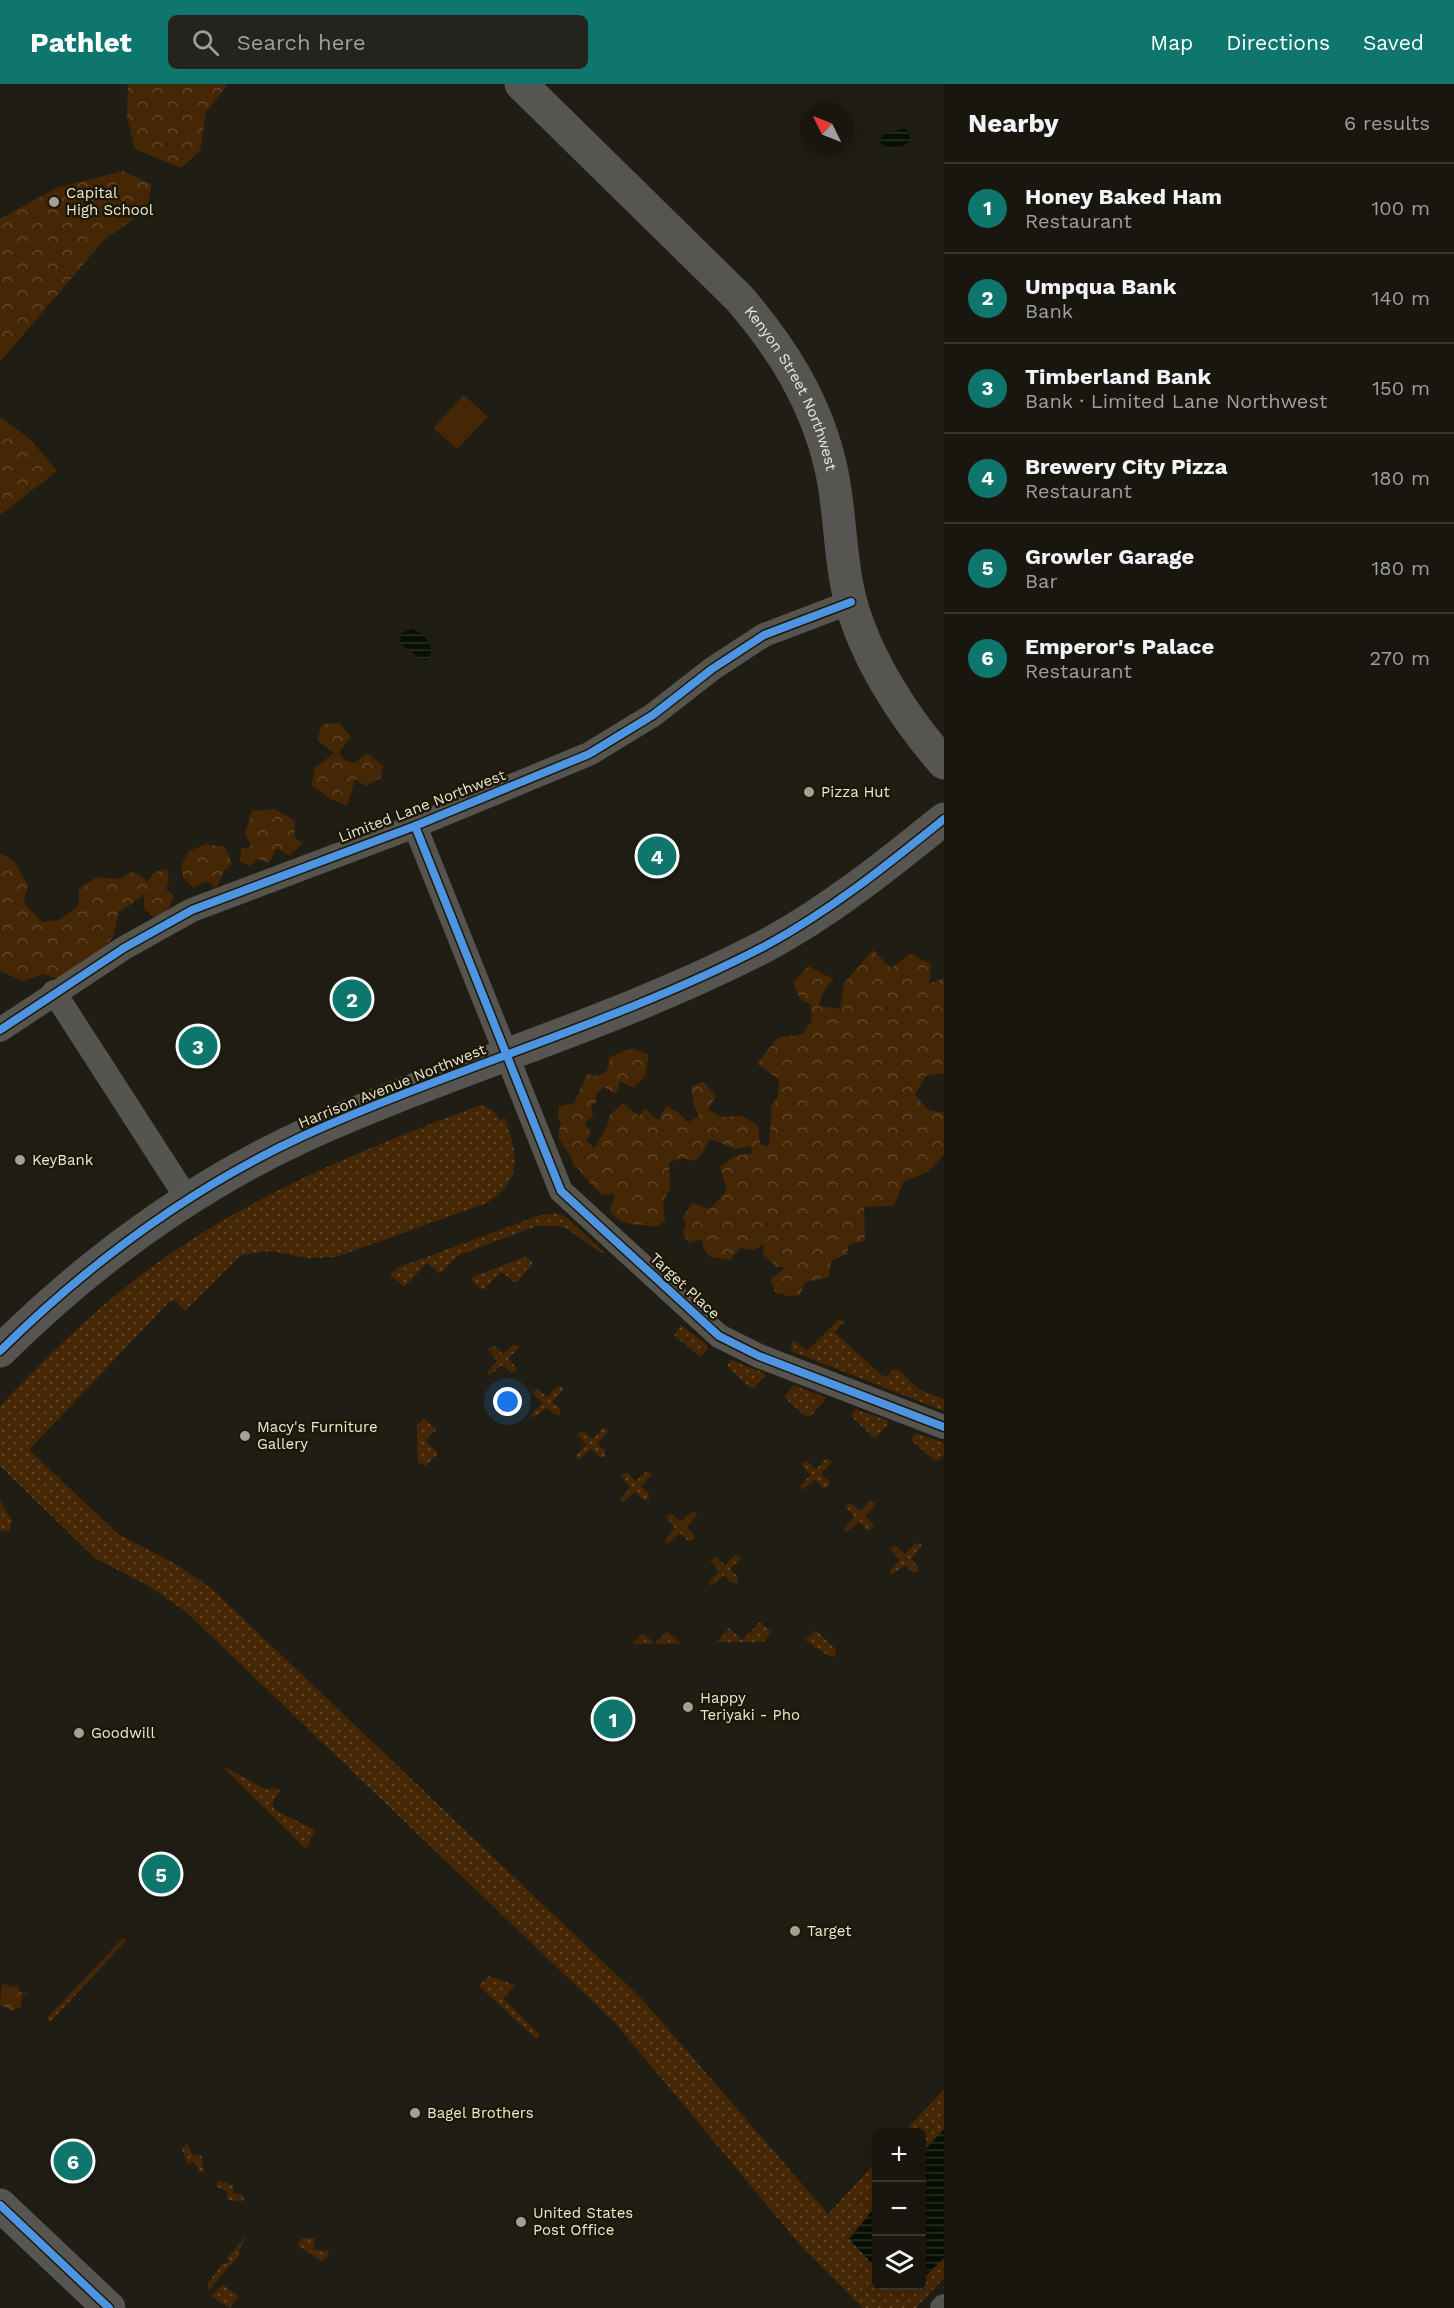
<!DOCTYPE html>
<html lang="en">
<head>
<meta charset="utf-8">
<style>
  :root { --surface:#18160f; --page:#25231d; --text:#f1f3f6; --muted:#9f9f9e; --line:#36352f; --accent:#0f766e }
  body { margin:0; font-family:"Work Sans",sans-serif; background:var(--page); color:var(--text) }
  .controls { position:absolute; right:18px; bottom:18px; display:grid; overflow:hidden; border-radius:9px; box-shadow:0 3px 15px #0003 }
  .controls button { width:54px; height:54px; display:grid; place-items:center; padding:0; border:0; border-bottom:2px solid var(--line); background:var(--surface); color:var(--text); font:30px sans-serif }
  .compass { position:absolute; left:800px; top:18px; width:54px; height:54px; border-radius:50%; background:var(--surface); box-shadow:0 3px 15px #0003; rotate:313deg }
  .you { position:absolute; left:508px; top:1318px; width:21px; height:21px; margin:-15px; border:4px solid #fff; border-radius:50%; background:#1a73e8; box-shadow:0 0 0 9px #1a73e833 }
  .badge { display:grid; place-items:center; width:39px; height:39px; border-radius:50%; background:var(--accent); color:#fff; font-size:20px; font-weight:700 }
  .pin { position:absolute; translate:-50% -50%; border:3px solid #fff; box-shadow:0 2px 6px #0006 }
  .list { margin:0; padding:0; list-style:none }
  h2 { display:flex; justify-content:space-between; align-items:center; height:78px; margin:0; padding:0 24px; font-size:26px }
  h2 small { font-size:20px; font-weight:400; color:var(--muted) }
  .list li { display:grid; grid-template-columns:39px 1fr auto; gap:18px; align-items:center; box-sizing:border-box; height:90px; padding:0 24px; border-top:2px solid var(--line) }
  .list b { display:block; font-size:22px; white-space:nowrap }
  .list p { margin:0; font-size:20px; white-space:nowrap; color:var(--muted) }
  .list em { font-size:20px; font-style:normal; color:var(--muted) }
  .icon { flex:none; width:33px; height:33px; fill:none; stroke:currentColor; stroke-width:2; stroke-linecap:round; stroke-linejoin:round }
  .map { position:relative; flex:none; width:944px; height:2224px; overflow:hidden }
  header { display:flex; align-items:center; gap:36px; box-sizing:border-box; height:84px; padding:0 30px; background:var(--accent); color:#fff }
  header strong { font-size:28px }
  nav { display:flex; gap:33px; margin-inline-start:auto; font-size:21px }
  .search { width:420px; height:54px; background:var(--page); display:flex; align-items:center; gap:15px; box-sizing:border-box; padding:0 21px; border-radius:9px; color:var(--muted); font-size:22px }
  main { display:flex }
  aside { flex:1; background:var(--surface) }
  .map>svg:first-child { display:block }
</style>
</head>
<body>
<header>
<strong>Pathlet</strong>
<div class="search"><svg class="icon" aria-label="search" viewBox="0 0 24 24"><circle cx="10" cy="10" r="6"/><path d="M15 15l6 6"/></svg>Search here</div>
<nav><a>Map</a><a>Directions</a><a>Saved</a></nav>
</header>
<main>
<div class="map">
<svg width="944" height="2224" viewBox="0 0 944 2224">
  <defs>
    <pattern id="grass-dots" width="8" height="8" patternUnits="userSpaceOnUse" patternTransform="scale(1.5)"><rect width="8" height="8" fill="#452706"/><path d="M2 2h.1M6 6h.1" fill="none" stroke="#60462a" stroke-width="1.8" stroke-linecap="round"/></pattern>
    <pattern id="forest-crowns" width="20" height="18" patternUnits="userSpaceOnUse" patternTransform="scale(1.5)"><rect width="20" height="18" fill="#452706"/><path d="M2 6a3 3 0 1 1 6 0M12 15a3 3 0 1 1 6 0" fill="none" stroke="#60462a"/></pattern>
    <pattern id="water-rules" width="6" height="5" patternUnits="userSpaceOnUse" patternTransform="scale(1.5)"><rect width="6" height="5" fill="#060f02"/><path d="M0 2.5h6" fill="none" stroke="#2a3226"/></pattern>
  </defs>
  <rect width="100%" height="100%" fill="#201e14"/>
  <!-- grass -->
  <g fill="url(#grass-dots)">
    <path d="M481 1021 493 1027 500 1036 505 1034C518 1072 523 1095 487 1119L336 1173 308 1174 269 1167 241 1171 185 1227 176 1217 169 1218 29 1366 118 1450 172 1478 211 1504 642 1915 828 2130 876 2078V2202H922V2048H904L944 2005V2194L916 2224H863L801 2162 617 1941 185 1527 147 1501 95 1474 0 1382V1322C39 1282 78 1241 122 1206 226 1121 356 1067 481 1021Z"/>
    <polygon points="556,1129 566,1133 604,1168 601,1169 568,1145 558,1142 537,1142 459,1171 440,1190 427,1179 404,1203 390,1191 397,1184 538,1132"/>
    <polygon points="525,1173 532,1177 532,1181 516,1199 501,1188 483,1206 473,1198 472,1193 477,1191"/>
    <polygon points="840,1234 844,1238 834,1248 885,1294 894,1285 898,1286 920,1306 944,1315 944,1327 791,1267 792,1258 795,1257 807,1267"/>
    <polygon points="681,1241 707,1261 708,1265 700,1273 674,1251"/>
    <polygon points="514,1260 519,1263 508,1275 516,1283 516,1288 511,1289 502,1281 489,1292 487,1288 497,1277 488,1265 494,1262 503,1270"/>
    <polygon points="731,1276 764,1289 765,1292 753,1304 749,1303 727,1282"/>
    <polygon points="794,1301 826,1314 811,1332 805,1332 784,1313"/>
    <polygon points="558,1302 563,1303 563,1306 552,1318 560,1325 560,1331 555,1331 547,1324 533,1334 531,1331 542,1319 532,1308 538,1305 547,1313"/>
    <polygon points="855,1325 887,1336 888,1340 876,1353 872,1352 851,1332"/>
    <polygon points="424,1335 437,1345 425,1356 437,1368 437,1371 425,1382 418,1378 417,1341"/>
    <polygon points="603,1344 607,1345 608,1348 597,1359 605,1367 605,1373 599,1373 591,1365 578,1376 576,1372 586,1361 577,1350 583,1347 592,1355"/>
    <polygon points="916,1349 944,1359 944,1371 939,1376 934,1376 912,1357 912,1353"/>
    <polygon points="827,1374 832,1378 821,1390 829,1397 829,1403 823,1404 815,1396 802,1406 800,1403 810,1391 801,1380 807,1377 816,1385"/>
    <polygon points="647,1387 652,1391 641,1402 649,1410 649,1415 643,1416 635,1408 622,1419 620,1415 630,1404 621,1392 627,1389 636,1397"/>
    <polygon points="0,1416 12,1437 9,1448 0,1446"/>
    <polygon points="871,1416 876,1420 865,1432 873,1440 873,1445 867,1446 859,1438 846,1448 844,1445 854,1433 845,1422 851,1419 860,1427"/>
    <polygon points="692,1428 697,1429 697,1431 686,1443 694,1451 694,1456 688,1457 680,1449 667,1460 665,1456 675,1444 666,1433 672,1430 681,1438"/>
    <polygon points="916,1459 921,1460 921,1463 911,1474 918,1483 918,1488 913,1488 905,1481 892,1491 890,1487 900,1476 890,1464 896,1462 905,1470"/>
    <polygon points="736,1470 741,1474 730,1485 738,1493 738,1499 732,1499 724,1491 711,1502 709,1498 719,1487 710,1476 716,1473 725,1481"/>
    <polygon points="760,1538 771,1548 764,1558 717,1558 729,1544 742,1556"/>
    <polygon points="816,1546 836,1566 835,1573 829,1572 805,1556"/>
    <polygon points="667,1547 681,1560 632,1560 643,1549 655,1560"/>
    <polygon points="221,1681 267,1706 274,1704 280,1706 272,1720 275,1726 315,1746 306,1765"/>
    <polygon points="123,1854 126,1857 51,1937 48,1937 48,1933"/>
    <polygon points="489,1892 515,1901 503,1915 540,1951 535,1954 479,1902"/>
    <polygon points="187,2059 193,2072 201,2070 204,2088 199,2088 195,2078 187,2080 182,2065"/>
    <polygon points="219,2097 234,2101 232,2109 243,2111 244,2117 227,2116 228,2108 215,2102"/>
    <polygon points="247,2151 238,2169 240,2170 208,2207 208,2199 223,2179 226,2180 229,2177 227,2174"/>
    <polygon points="302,2153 315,2155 313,2165 328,2167 329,2171 322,2177 297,2161"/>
    <polygon points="223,2201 238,2212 230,2224 211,2212"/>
  </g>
  <!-- forest -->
  <g fill="url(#forest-crowns)">
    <polygon points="128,0 228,0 206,28 200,67 181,84 135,65 127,32"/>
    <polygon points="123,87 151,100 148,124 103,157 0,278 0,135 56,104"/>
    <polygon points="0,333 30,355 57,387 0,431"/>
    <polygon points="339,639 351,653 339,668 344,676 354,679 367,669 383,682 381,694 366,702 355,695 347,722 329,714 311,701 315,684 334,669 317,656 322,640"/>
    <polygon points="274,725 295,737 294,753 303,759 289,772 277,764 269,779 257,775 250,782 240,777 241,765 251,762 245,749 252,727"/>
    <polygon points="206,760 225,763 232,780 225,785 216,804 206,797 194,804 184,795 181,782 189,767"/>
    <polygon points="0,769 14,777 28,801 24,819 42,838 59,836 78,822 79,805 97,793 119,795 134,787 147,797 156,788 167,785 169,797 166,805 174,812 166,830 153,833 144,824 144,811 118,829 114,852 88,881 63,896 43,890 23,897 0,887"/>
    <path d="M873 866 891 884 910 870 931 880 929 900 944 894V989L926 992 915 1011 927 1025 944 1029V1071L928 1088 904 1097 894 1122 864 1123 865 1157 849 1160 847 1170 831 1177 829 1193 805 1198 800 1211 788 1212 775 1208 771 1196 786 1183H777L763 1170 764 1160 754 1166 741 1164 729 1176 710 1173 704 1165 702 1155 689 1159 683 1149 686 1141 683 1133 692 1119 710 1125 727 1106 720 1083 736 1072 752 1069 751 1062 736 1065 710 1055 702 1070 695 1077 683 1074 669 1078 670 1105 663 1117 665 1136 657 1143C639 1139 619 1144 610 1126L615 1110 601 1111C594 1100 585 1097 579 1085L573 1082 572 1075 558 1053 561 1039 558 1035 559 1022 574 1020 587 990 598 992 607 987 610 973 632 964 649 971 645 992 634 1004 620 997 616 1010 604 1003 596 1011V1019L591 1022 593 1032 585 1039 591 1049 586 1057 595 1064C600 1052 609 1044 610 1031L623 1019 639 1032 645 1025 659 1037 666 1022 676 1027 688 1038 699 1032 694 1022 691 1003 703 998 716 1012 708 1026 721 1033 741 1032 758 1041 760 1061 769 1062C770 1047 772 1037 771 1022L778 1013 779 995 757 980 777 954 803 950 812 936 810 920 800 915 793 898 808 882 833 895 823 909 819 922 840 925 844 899Z"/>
    <polygon points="2,1899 12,1903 18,1901 20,1908 27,1910 22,1912 21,1923 12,1927 0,1921"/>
  </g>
  <!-- park -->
  <polygon fill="#452706" points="464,311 488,333 457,365 433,344"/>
  <!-- water -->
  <g fill="url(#water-rules)">
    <path d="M901 45H907L911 56C903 65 890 66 880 59L882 51Z"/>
    <path d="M412 545C425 549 437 564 428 576H422L400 559 401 549Z"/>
    <polygon points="944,2045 944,2174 922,2195 922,2069"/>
    <polygon points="876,2122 876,2184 849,2155"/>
  </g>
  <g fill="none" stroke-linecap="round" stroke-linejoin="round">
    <!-- street -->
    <g stroke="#56544f" stroke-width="24">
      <polyline points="415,742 561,1107 719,1252 759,1272 944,1343"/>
      <polyline points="54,908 188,1116"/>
      <polyline points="0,946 124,864 192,826 415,742 589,670 653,631 712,585 764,551 851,518"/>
      <polyline points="942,2224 944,2222"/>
    </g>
    <!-- secondary -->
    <g stroke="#575551" stroke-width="33">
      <path id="s1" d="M521 0 739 214C783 265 816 318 831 384 841 428 839 475 851 519 867 576 905 635 944 679"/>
      <path d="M0 1267C88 1180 191 1104 303 1052 455 983 617 939 765 862 830 827 887 781 944 735"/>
      <polyline points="0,2121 109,2224"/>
    </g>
    <!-- cycleway casing -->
    <g stroke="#1d1805" stroke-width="11">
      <g id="cycleway">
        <polyline points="415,742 561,1107 719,1252 759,1272 944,1343"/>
        <polyline points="0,946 124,864 192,826 415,742 589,670 653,631 712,585 764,551 851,518"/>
        <path d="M0 1267C88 1180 191 1104 303 1052 455 983 617 939 765 862 830 827 887 781 944 735"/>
        <polyline points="0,2121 109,2224"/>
      </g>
    </g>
    <!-- cycleway -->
    <use href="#cycleway" stroke="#4d94e3" stroke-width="8"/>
  </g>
  <!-- markers -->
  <g fill="#a3a195" stroke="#1d1805" stroke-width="2">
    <circle cx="54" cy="118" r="6"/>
    <circle cx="809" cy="708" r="6"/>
    <circle cx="20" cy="1076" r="6"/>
    <circle cx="245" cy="1352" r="6"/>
    <circle cx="688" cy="1623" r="6"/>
    <circle cx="79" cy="1649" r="6"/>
    <circle cx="795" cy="1847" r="6"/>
    <circle cx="415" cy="2029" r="6"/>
    <circle cx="521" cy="2138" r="6"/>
  </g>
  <g text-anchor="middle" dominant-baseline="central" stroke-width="5" stroke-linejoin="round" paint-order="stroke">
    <!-- poi labels -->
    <g font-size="15" fill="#eae7db" stroke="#1d1805" text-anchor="start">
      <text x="66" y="109">Capital<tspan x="66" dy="17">High School</tspan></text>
      <text x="821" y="708">Pizza Hut</text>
      <text x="32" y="1076">KeyBank</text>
      <text x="257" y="1343">Macy's Furniture<tspan x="257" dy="17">Gallery</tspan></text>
      <text x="700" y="1614">Happy<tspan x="700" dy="17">Teriyaki - Pho</tspan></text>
      <text x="91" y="1649">Goodwill</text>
      <text x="807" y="1847">Target</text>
      <text x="427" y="2029">Bagel Brothers</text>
      <text x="533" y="2129">United States<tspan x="533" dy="17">Post Office</tspan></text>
    </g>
    <!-- street labels -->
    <g font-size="15" fill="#eae7db" stroke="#1d1805">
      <text stroke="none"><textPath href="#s1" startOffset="411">Kenyon Street Northwest</textPath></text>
      <text transform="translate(422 722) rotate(-21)">Limited Lane Northwest</text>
      <text transform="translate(392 1002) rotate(-22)">Harrison Avenue Northwest</text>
      <text transform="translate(685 1202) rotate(43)">Target Place</text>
    </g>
  </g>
</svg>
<div class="controls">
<button>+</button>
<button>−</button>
<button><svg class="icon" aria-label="layers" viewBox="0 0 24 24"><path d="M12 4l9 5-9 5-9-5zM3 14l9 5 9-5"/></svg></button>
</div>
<svg class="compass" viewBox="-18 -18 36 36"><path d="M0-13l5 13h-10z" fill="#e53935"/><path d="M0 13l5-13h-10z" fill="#9f9f9e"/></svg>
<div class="you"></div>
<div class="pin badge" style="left:613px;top:1635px">1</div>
<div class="pin badge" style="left:352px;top:915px">2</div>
<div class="pin badge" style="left:198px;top:962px">3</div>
<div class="pin badge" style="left:657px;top:772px">4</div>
<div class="pin badge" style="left:161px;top:1790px">5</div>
<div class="pin badge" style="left:73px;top:2077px">6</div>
</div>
<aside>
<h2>Nearby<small>6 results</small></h2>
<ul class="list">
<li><span class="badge">1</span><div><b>Honey Baked Ham</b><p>Restaurant</p></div><em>100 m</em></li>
<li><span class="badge">2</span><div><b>Umpqua Bank</b><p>Bank</p></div><em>140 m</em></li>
<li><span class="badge">3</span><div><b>Timberland Bank</b><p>Bank · Limited Lane Northwest</p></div><em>150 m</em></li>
<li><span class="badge">4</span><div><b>Brewery City Pizza</b><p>Restaurant</p></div><em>180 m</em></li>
<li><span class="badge">5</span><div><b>Growler Garage</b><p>Bar</p></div><em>180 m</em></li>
<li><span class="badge">6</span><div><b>Emperor's Palace</b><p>Restaurant</p></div><em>270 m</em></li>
</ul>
</aside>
</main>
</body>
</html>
